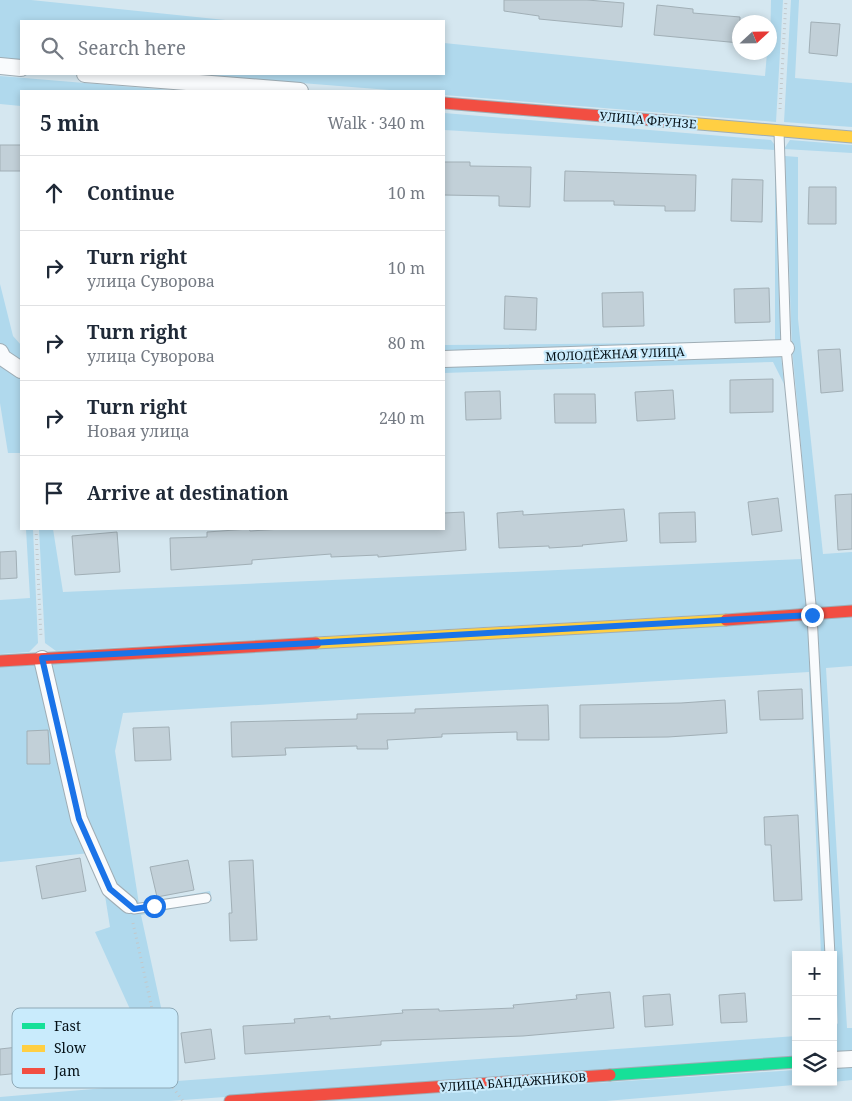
<!DOCTYPE html>
<html lang="en">
<head>
<meta charset="utf-8">
<style>
  :root { --surface:#fff; --page:#f2f2f3; --text:#1f2937; --muted:#747a83; --line:#e0e1e3 }
  body { margin:0; font-family:"Noto Serif",serif; background:var(--page); color:var(--text) }
  .controls { position:absolute; right:15px; bottom:15px; display:grid; overflow:hidden; border-radius:0px; box-shadow:0 2px 8px #0003 }
  .controls button { width:45px; height:45px; display:grid; place-items:center; padding:0; border:0; border-bottom:1px solid var(--line); background:var(--surface); color:var(--text); font:25px sans-serif }
  .compass { position:absolute; left:732px; top:15px; width:45px; height:45px; border-radius:50%; background:var(--surface); box-shadow:0 2px 8px #0003; rotate:68deg }
  .stop { position:absolute; width:15px; height:15px; margin:-11px; border:4px solid #1a73e8; border-radius:50%; background:#fff }
  .stop.end { background:#1a73e8; border-color:#fff; box-shadow:0 1px 5px #0008 }
  .list { margin:0; padding:0; list-style:none }
  h2 { display:flex; justify-content:space-between; align-items:center; height:65px; margin:0; padding:0 20px; font-size:21px }
  h2 small { font-size:16px; font-weight:400; color:var(--muted) }
  .list li { display:grid; grid-template-columns:32px 1fr auto; gap:15px; align-items:center; box-sizing:border-box; height:75px; padding:0 20px; border-top:1px solid var(--line) }
  .list b { display:block; font-size:19px; white-space:nowrap }
  .list p { margin:0; font-size:16px; white-space:nowrap; color:var(--muted) }
  .list em { font-size:16px; font-style:normal; color:var(--muted) }
  .icon { flex:none; width:28px; height:28px; fill:none; stroke:currentColor; stroke-width:2; stroke-linecap:round; stroke-linejoin:round }
  .map { position:relative; flex:none; width:852px; height:1101px; overflow:hidden }
  .search { position:absolute; background:var(--surface); box-shadow:0 2px 8px #0003; left:20px; top:20px; width:425px; height:55px; display:flex; align-items:center; gap:12px; box-sizing:border-box; padding:0 18px; border-radius:0px; color:var(--muted); font-size:19px }
  .panel { position:absolute; background:var(--surface); box-shadow:0 2px 8px #0003; left:20px; top:90px; width:425px; height:440px; border-radius:0px }
  .map>svg:first-child { display:block }
</style>
</head>
<body>
<div class="map">
<svg width="852" height="1101" viewBox="0 0 852 1101">
  <rect width="100%" height="100%" fill="#d5e7f0"/>
  <!-- green -->
  <g fill="#b0d9ed">
    <polygon points="0,0 31,0 235,21 21,21 21,60 0,58"/>
    <polygon points="771,0 783,0 776,122 444,95 444,91 402,91 190,74 444,74 444,43 765,76 767,53 770,52"/>
    <polygon points="791,0 799,0 795,78 852,83 852,127 784,122"/>
    <polygon points="0,76 181,91 21,91 21,106 0,104"/>
    <polygon points="444,113 771,140 774,144 775,150 444,130"/>
    <polygon points="790,140 852,145 852,153 784,149"/>
    <polygon points="775,154 781,344 444,354 444,345 775,342"/>
    <polygon points="785,156 798,157 798,319 823,554 852,552 852,605 816,609 792,348"/>
    <polygon points="0,284 13,336 21,345 21,363 7,354 0,343"/>
    <polygon points="781,355 784,384 773,362 444,373 444,364"/>
    <polygon points="0,362 20,375 21,386 21,465 20,453 8,453 0,403"/>
    <polygon points="26,529 33,529 38,643 29,652 0,654 0,600 30,598"/>
    <polygon points="39,529 53,529 63,592 802,559 807,609 56,651 45,643"/>
    <polygon points="852,616 852,666 826,668 847,1028 852,1028 852,1054 833,1055 833,1030 838,1023 816,619"/>
    <polygon points="809,620 826,955 821,955 809,672 123,713 115,751 139,904 210,891 212,901 141,915 177,1081 796,1036 796,1056 169,1101 0,1101 0,1097 140,1085 134,1018 95,932 110,927 103,883 114,886 83,816 49,664"/>
    <polygon points="40,665 90,853 0,862 0,667"/>
    <polygon points="852,1067 852,1080 833,1082 833,1068"/>
    <polygon points="796,1070 796,1082 828,1082 606,1101 318,1101"/>
  </g>
  <!-- building -->
  <g fill="#c2d0d8" stroke="#a1afb6">
    <polygon points="504,0 587,0 624,3 622,27 539,19 539,16 504,11"/>
    <polygon points="657,5 693,9 693,13 740,17 740,43 654,35"/>
    <polygon points="811,22 840,24 837,56 809,53"/>
    <rect x="0" y="145" width="21" height="26"/>
    <polygon points="444,162 470,162 470,166 531,167 530,207 499,206 499,196 444,195"/>
    <polygon points="565,171 696,175 695,211 665,211 665,206 614,205 614,201 564,201"/>
    <polygon points="732,179 763,180 762,222 731,221"/>
    <polygon points="809,187 836,187 836,224 808,224"/>
    <polygon points="769,288 770,322 735,323 734,289"/>
    <polygon points="643,292 644,326 603,327 602,293"/>
    <polygon points="505,296 537,298 536,330 504,329"/>
    <polygon points="840,349 843,391 821,393 818,350"/>
    <polygon points="773,379 773,412 730,413 730,380"/>
    <polygon points="673,390 675,419 637,421 635,392"/>
    <polygon points="500,391 501,419 466,420 465,392"/>
    <polygon points="554,394 595,394 596,423 555,423"/>
    <polygon points="852,494 852,549 838,550 835,495"/>
    <polygon points="778,498 782,531 752,535 748,502"/>
    <polygon points="624,509 627,541 582,545 583,546 549,548 549,546 499,548 497,513 523,511 523,515"/>
    <polygon points="464,512 466,550 378,557 378,555 331,557 331,554 252,560 252,564 171,570 170,538 207,537 207,532 249,529 250,531 282,529 444,529 444,513"/>
    <polygon points="695,512 696,542 660,543 659,513"/>
    <polygon points="117,532 120,572 75,575 72,536"/>
    <polygon points="16,551 17,578 0,579 0,552"/>
    <polygon points="802,689 803,719 760,720 758,691"/>
    <polygon points="725,700 727,733 668,737 580,738 580,705 681,703"/>
    <polygon points="548,705 549,740 517,740 517,732 442,734 442,737 387,740 388,749 357,749 357,746 285,748 286,755 232,757 231,722 357,719 357,714 415,713 415,709"/>
    <polygon points="169,727 171,760 135,761 133,728"/>
    <polygon points="48,730 50,764 27,764 27,731"/>
    <polygon points="798,815 802,900 774,901 771,845 765,845 764,817"/>
    <polygon points="80,858 86,891 42,899 36,866"/>
    <polygon points="188,860 194,890 157,897 150,867"/>
    <polygon points="253,860 257,940 230,941 229,913 232,913 229,861"/>
    <polygon points="610,992 614,1028 523,1036 381,1041 381,1045 245,1054 243,1026 295,1023 294,1019 330,1016 330,1019 403,1013 402,1010 439,1009 439,1011 514,1008 513,1005 577,999 576,995"/>
    <polygon points="745,993 747,1022 721,1023 719,995"/>
    <polygon points="670,994 673,1025 645,1027 643,996"/>
    <polygon points="211,1029 215,1059 185,1063 181,1033"/>
    <polygon points="63,1042 66,1071 42,1073 41,1071 0,1075 0,1049"/>
  </g>
  <g fill="none" stroke-linecap="round" stroke-linejoin="round">
    <!-- lane casing -->
    <g stroke="#9fadb5" stroke-width="11">
      <g id="lane">
        <polyline points="779,131 786,348 812,615 830,955"/>
        <polyline points="129,905 134,909 206,898"/>
      </g>
    </g>
    <!-- street casing -->
    <g stroke="#9fadb5" stroke-width="18">
      <g id="street">
        <polyline points="0,66 21,68"/>
        <polyline points="85,74 300,91"/>
        <polyline points="0,352 3,358 21,370"/>
        <polyline points="444,359 786,348"/>
        <polyline points="42,659 79,819 110,889 129,905"/>
        <polyline points="833,1060 852,1059"/>
      </g>
    </g>
    <!-- fast casing -->
    <g stroke="#9fadb5" stroke-width="13">
      <polyline id="fast" points="610,1075 796,1062"/>
    </g>
    <!-- slow casing -->
    <g stroke="#9fadb5" stroke-width="13">
      <g id="slow">
        <polyline points="664,121 852,137"/>
        <polyline points="316,643 726,620"/>
      </g>
    </g>
    <!-- jam casing -->
    <g stroke="#9fadb5" stroke-width="13">
      <g id="jam">
        <polyline points="444,103 664,121"/>
        <polyline points="726,620 852,611"/>
        <polyline points="0,661 316,643"/>
        <polyline points="230,1101 610,1075"/>
      </g>
    </g>
    <!-- path -->
    <g stroke="#c2c8cb" stroke-width="3" stroke-dasharray="1 4" stroke-linecap="butt">
      <polyline points="780,109 786,0"/>
      <polyline points="36,529 41,638"/>
      <polyline points="133,923 168,1081 183,1101"/>
    </g>
    <!-- lane -->
    <use href="#lane" stroke="#f9fbfd" stroke-width="9"/>
    <!-- street -->
    <use href="#street" stroke="#f9fbfd" stroke-width="16"/>
    <!-- fast -->
    <use href="#fast" stroke="#16e098" stroke-width="11"/>
    <!-- slow -->
    <use href="#slow" stroke="#ffcf43" stroke-width="11"/>
    <!-- jam -->
    <use href="#jam" stroke="#f24e42" stroke-width="11"/>
  </g>
  <g fill="none" stroke-linecap="round" stroke-linejoin="round">
    <!-- route -->
    <polyline stroke="#1a73e8" stroke-width="6" points="154,906 134,909 110,889 79,819 42,658 812,615"/>
  </g>
  <g text-anchor="middle" dominant-baseline="central" stroke-width="4.5" stroke-linejoin="round" paint-order="stroke">
    <!-- street labels -->
    <g font-size="12" fill="#040f15" stroke="#c9ebfc">
      <text transform="translate(648 120) rotate(5)">УЛИЦА ФРУНЗЕ</text>
      <text transform="translate(615 354) rotate(-2)">МОЛОДЁЖНАЯ УЛИЦА</text>
      <text transform="translate(513 1082) rotate(-4)">УЛИЦА БАНДАЖНИКОВ</text>
    </g>
  </g>
  <!-- legend -->
  <rect x="12" y="1008" width="166" height="80" rx="8" fill="#c9ebfc" stroke="#8ea9b7" stroke-width="1"/>
  <rect x="22" y="1023" width="23" height="6" fill="#16e098"/>
  <rect x="22" y="1045" width="23" height="7" fill="#ffcf43"/>
  <rect x="22" y="1068" width="23" height="6" fill="#f24e42"/>
  <g font-size="14" fill="#040f15">
    <text x="54" y="1031">Fast</text>
    <text x="54" y="1053">Slow</text>
    <text x="54" y="1076">Jam</text>
  </g>
</svg>
<div class="controls">
<button>+</button>
<button>−</button>
<button><svg class="icon" aria-label="layers" viewBox="0 0 24 24"><path d="M12 4l9 5-9 5-9-5zM3 14l9 5 9-5"/></svg></button>
</div>
<svg class="compass" viewBox="-18 -18 36 36"><path d="M0-13l5 13h-10z" fill="#e53935"/><path d="M0 13l5-13h-10z" fill="#747a83"/></svg>
<div class="stop" style="left:154px;top:906px"></div>
<div class="stop end" style="left:812px;top:615px"></div>
<div class="search"><svg class="icon" aria-label="search" viewBox="0 0 24 24"><circle cx="10" cy="10" r="6"/><path d="M15 15l6 6"/></svg>Search here</div>
<section class="panel">
<h2>5 min<small>Walk · 340 m</small></h2>
<ul class="list">
<li><svg class="icon" aria-label="ahead" viewBox="0 0 24 24"><path d="M12 20V5M6 11l6-6 6 6"/></svg><div><b>Continue</b></div><em>10 m</em></li>
<li><svg class="icon" aria-label="right" viewBox="0 0 24 24"><path d="M7 20v-9h11M14 6l5 5-5 5"/></svg><div><b>Turn right</b><p>улица Суворова</p></div><em>10 m</em></li>
<li><svg class="icon" aria-label="right" viewBox="0 0 24 24"><path d="M7 20v-9h11M14 6l5 5-5 5"/></svg><div><b>Turn right</b><p>улица Суворова</p></div><em>80 m</em></li>
<li><svg class="icon" aria-label="right" viewBox="0 0 24 24"><path d="M7 20v-9h11M14 6l5 5-5 5"/></svg><div><b>Turn right</b><p>Новая улица</p></div><em>240 m</em></li>
<li><svg class="icon" aria-label="arrive" viewBox="0 0 24 24"><path d="M6 21V4h12l-3 4 3 4H6"/></svg><div><b>Arrive at destination</b></div></li>
</ul>
</section>
</div>
</body>
</html>
